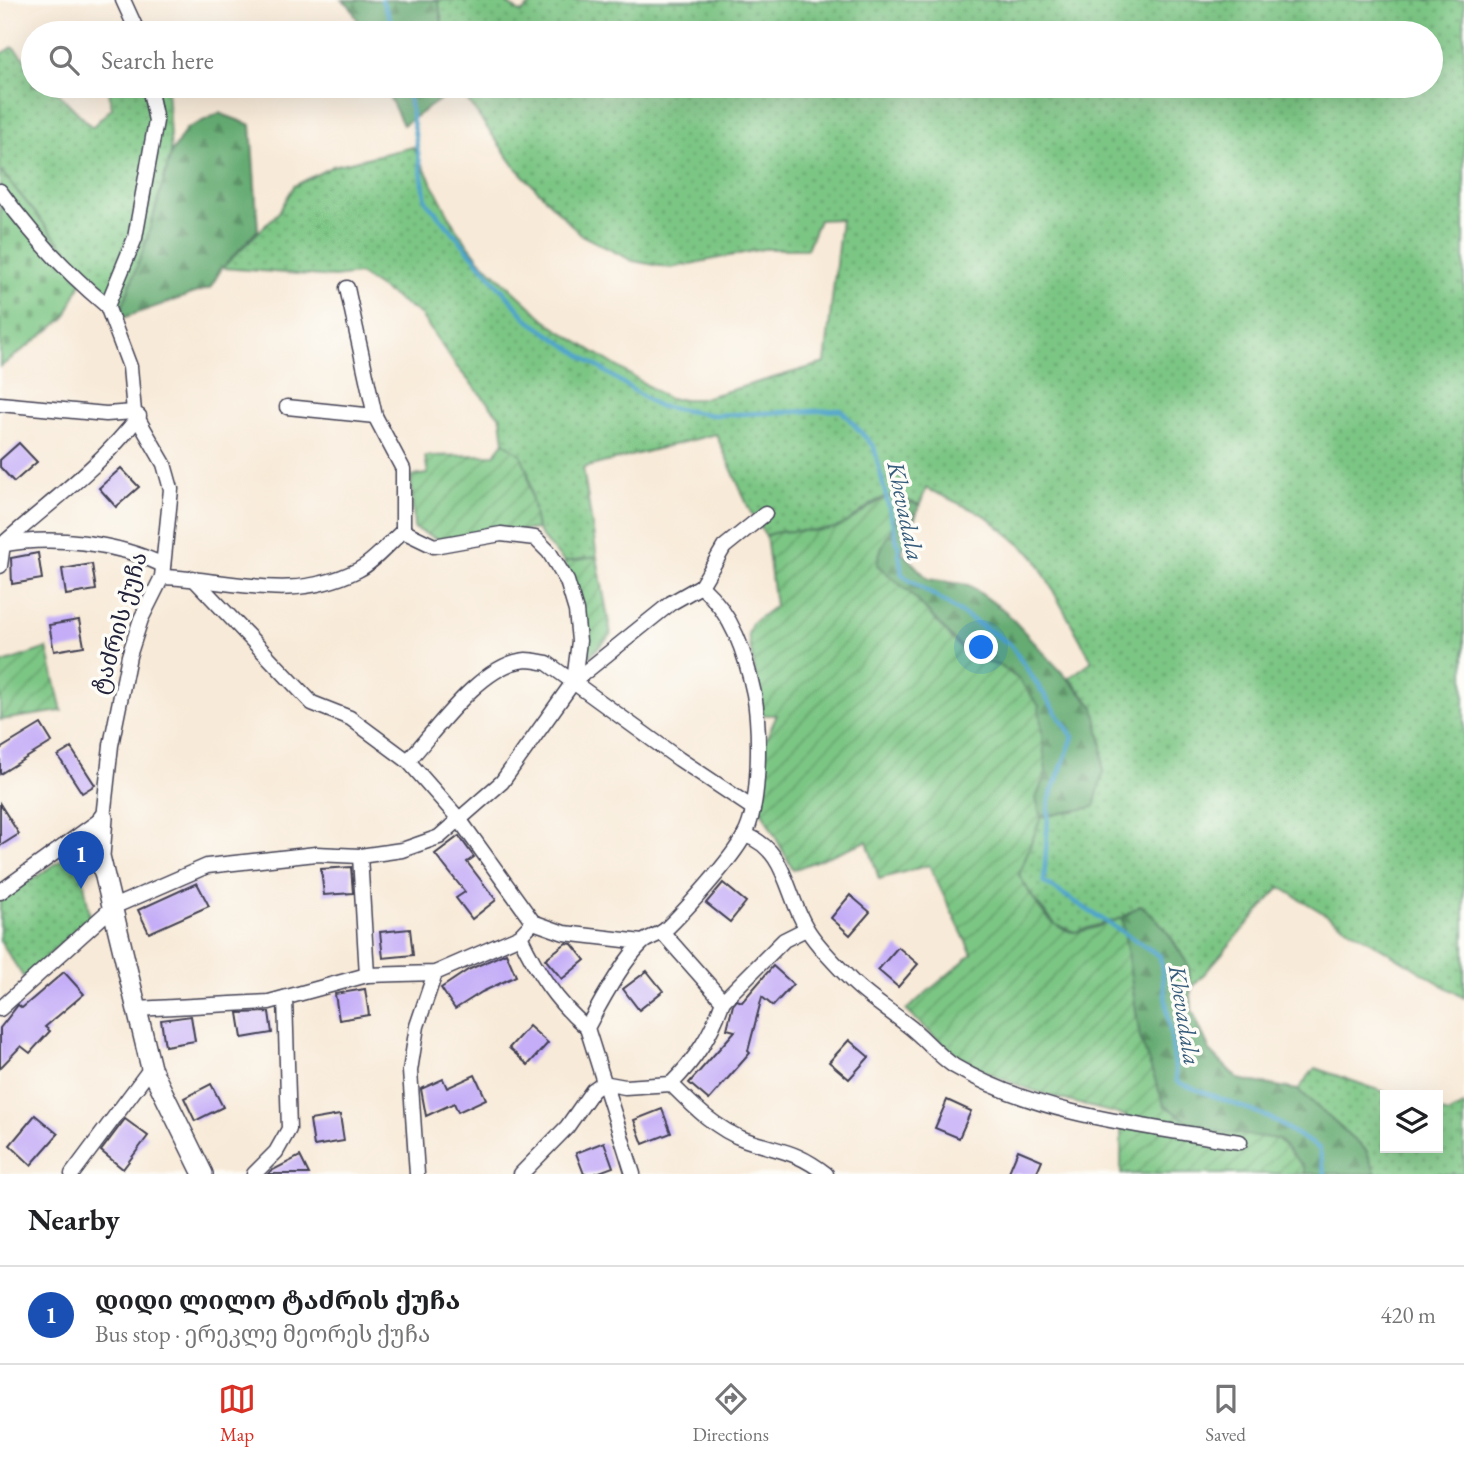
<!DOCTYPE html>
<html lang="en">
<head>
<meta charset="utf-8">
<style>
  :root { --surface:#fff; --page:#f6f6f6; --text:#202124; --muted:#757577; --line:#e0e0e0; --accent:#d93025 }
  body { margin:0; font-family:"EB Garamond","Noto Serif Georgian",serif; background:var(--page); color:var(--text) }
  .controls { position:absolute; right:21px; bottom:21px; display:grid; overflow:hidden; border-radius:0px; box-shadow:0 7px 28px #0002 }
  .controls button { width:63px; height:63px; display:grid; place-items:center; padding:0; border:0; border-bottom:2px solid var(--line); background:var(--surface); color:var(--text); font:35px sans-serif }
  .you { position:absolute; left:982px; top:648px; width:24px; height:24px; margin:-18px; border:5px solid #fff; border-radius:50%; background:#1a73e8; box-shadow:0 0 0 10px #1a73e833 }
  .badge { display:grid; place-items:center; width:46px; height:46px; border-radius:50%; background:var(--accent); color:#fff; font-size:23px; font-weight:700 }
  .pin { position:absolute; translate:-50% -58px; filter:drop-shadow(0 2px 4px #0008) }
  .pin::after { content:''; position:absolute; top:37px; width:24px; height:21px; background:inherit; clip-path:polygon(0 0,100% 0,50% 100%) }
  .list { margin:0; padding:0; list-style:none }
  h2 { display:flex; justify-content:space-between; align-items:center; height:91px; margin:0; padding:0 28px; font-size:30px }
  h2 small { font-size:23px; font-weight:400; color:var(--muted) }
  .list li { display:grid; grid-template-columns:46px 1fr auto; gap:21px; align-items:center; box-sizing:border-box; height:98px; padding:0 28px; border-top:2px solid var(--line) }
  .list b { display:block; font-size:26px; white-space:nowrap }
  .list p { margin:0; font-size:23px; white-space:nowrap; color:var(--muted) }
  .list em { font-size:23px; font-style:normal; color:var(--muted) }
  .icon { flex:none; width:38px; height:38px; fill:none; stroke:currentColor; stroke-width:2; stroke-linecap:round; stroke-linejoin:round }
  .map { position:relative; flex:none; width:1464px; height:1174px; overflow:hidden }
  .search { position:absolute; background:var(--surface); box-shadow:0 7px 28px #0002; left:21px; right:21px; top:21px; height:77px; display:flex; align-items:center; gap:18px; box-sizing:border-box; padding:0 24px; border-radius:38px; color:var(--muted); font-size:26px }
  .sheet { height:189px; background:var(--surface) }
  nav { display:flex; justify-content:space-around; align-items:center; box-sizing:border-box; height:98px; border-top:2px solid var(--line); background:var(--surface); font-size:19px; color:var(--muted) }
  nav a { display:grid; justify-items:center; gap:4px }
  nav .on { color:var(--accent) }
  .map>svg:first-child { display:block }
</style>
</head>
<body>
<div class="map">
<svg width="1464" height="1174" viewBox="0 0 1464 1174">
  <defs>
    <pattern id="grass-dots" width="8" height="8" patternUnits="userSpaceOnUse" patternTransform="scale(1.75)"><rect width="8" height="8" fill="#7cc684"/><path d="M2 2h.1M6 6h.1" fill="none" stroke="#65a06d" stroke-width="1.8" stroke-linecap="round"/></pattern>
    <pattern id="forest-firs" width="22" height="20" patternUnits="userSpaceOnUse" patternTransform="scale(1.75)"><rect width="22" height="20" fill="#65ab72"/><path d="M5 1l3.5 6h-7zM16 11l3.5 6h-7z" fill="#538b5f"/></pattern>
    <pattern id="cemetery-stones" width="16" height="16" patternUnits="userSpaceOnUse" patternTransform="scale(1.75)"><rect width="16" height="16" fill="#7cc684"/><path d="M2 7V4a2 2 0 0 1 4 0v3zM10 15v-3a2 2 0 0 1 4 0v3z" fill="#65a06d"/></pattern>
    <pattern id="garden-furrows" width="10" height="10" patternUnits="userSpaceOnUse" patternTransform="scale(1.75)"><rect width="10" height="10" fill="#7cc684"/><path d="M-1 1l2-2M0 10L10 0M9 11l2-2" fill="none" stroke="#65a06d"/></pattern>
  </defs>
  <rect width="100%" height="100%" fill="#fdfcf7"/>
  <filter id="ink" filterUnits="userSpaceOnUse"><feTurbulence type="fractalNoise" baseFrequency=".0143" numOctaves="2"/><feDisplacementMap in="SourceGraphic" scale="14" xChannelSelector="R" yChannelSelector="G"/><feConvolveMatrix kernelMatrix="1 2 1 2 8 2 1 2 1" color-interpolation-filters="sRGB"/></filter>
  <filter id="wash" filterUnits="userSpaceOnUse"><feTurbulence type="fractalNoise" baseFrequency=".00686" numOctaves="4" result="noise"/><feDisplacementMap in="SourceGraphic" scale="28" xChannelSelector="R" yChannelSelector="G"/><feGaussianBlur stdDeviation="1.57" result="paint"/><feColorMatrix in="noise" values="0 0 0 0 0 0 0 0 0 0 0 0 0 0 0 0 0 1.4 0 .05"/><feComposite in="paint" operator="in"/></filter>
  <g filter="url(#wash)">
    <rect width="100%" height="100%" fill="#f8ead8"/>
    <!-- grass -->
    <g fill="url(#grass-dots)" stroke="#4f7460" stroke-width="2">
      <path d="M438 0H502L521 13 537 0H1464V998L1280 887 1191 989C1187 951 1167 930 1141 905L1122 918 1075 932 1056 925 1035 901 1019 875 1041 817 1094 806V707L1069 678 1092 661 1034 556 986 516 926 488 920 505C910 502 897 495 888 497 868 500 856 521 836 528 816 534 782 527 766 536L750 511 716 434 583 468 597 557 564 562C556 552 540 539 537 527 525 490 541 470 504 442L501 418 456 366 420 314 359 274 334 277 222 268 279 212 294 186 333 166 413 147 455 227 480 260 551 325 669 399H700L825 363 841 219 819 220 807 249H763L671 268 633 261 581 235 517 169 457 86H1431V33H444Z"/>
      <polygon points="13,47 33,68 33,86 51,86 92,127 112,108 108,86 167,86 171,154 146,242 122,308 85,274 0,170 0,55"/>
      <polygon points="78,849 90,917 24,978 0,941 0,901"/>
      <polygon points="1315,1068 1393,1095 1385,1095 1385,1148 1438,1148 1438,1111 1449,1114 1464,1105 1464,1174 1376,1174 1366,1150 1298,1090"/>
    </g>
    <!-- forest -->
    <g fill="url(#forest-firs)" stroke="#446656" stroke-width="2">
      <polygon points="342,0 438,0 444,33 365,33 349,5"/>
      <polygon points="384,86 457,86 457,88 403,125"/>
      <polygon points="219,113 251,125 258,230 222,268 210,288 123,318 122,308 146,242 171,154 186,129"/>
      <path d="M891 496 920 505 902 552 928 579 969 585 1005 611 1094 707 1102 745 1103 773 1094 807 1041 817 1036 798 1046 772 1018 679 1001 666 971 658 911 594 877 565C880 541 892 534 899 511Z"/>
      <polygon points="1141,905 1164,927 1189,966 1192,1010 1210,1051 1238,1079 1298,1090 1366,1150 1376,1174 1305,1174 1304,1167 1198,1129 1164,1105 1140,1038 1122,918"/>
    </g>
    <!-- cemetery -->
    <polygon fill="url(#cemetery-stones)" stroke="#4f7460" stroke-width="2" points="0,170 85,274 65,318 0,367"/>
    <!-- garden -->
    <g fill="url(#garden-furrows)" stroke="#4f7460" stroke-width="2">
      <polygon points="504,442 521,455 527,470 537,529 437,539 414,528 411,476 428,474 425,456 494,455"/>
      <path d="M891 496 899 511C892 534 880 541 877 565L911 594 970 658 1000 666 1018 679 1039 706 1046 772 1036 798 1041 817 1019 875C1031 895 1048 930 1074 932 1088 932 1109 922 1122 918L1140 1038 1164 1105 1198 1129 1278 1139 1304 1167 1305 1174H1121V1128L1126 1116C1067 1101 1006 1088 955 1053 937 1041 922 1025 906 1010L972 954 929 865 879 879 867 841 793 870 759 806 764 743 777 715H763L748 634 752 623 775 606 766 536C783 527 817 535 838 527 858 519 870 502 891 496Z"/>
      <polygon points="597,557 611,635 587,659 582,654 578,598 564,562"/>
      <polygon points="47,648 62,711 0,720 0,664"/>
    </g>
    <g fill="none" stroke-linecap="round" stroke-linejoin="round">
      <!-- stream -->
      <g stroke="#4fa4cb" stroke-width="4.5">
        <polyline points="382,0 396,33"/>
        <polyline points="407,86 426,201 528,320 657,406 713,415 841,410 874,447 898,545 902,575 1010,644 1073,737 1049,800 1044,882 1160,956 1177,1082 1268,1117 1319,1148 1325,1174"/>
      </g>
    </g>
    <g id="blocks">
      <!-- building -->
      <g fill="#c5aef7">
        <polygon points="19,443 37,462 14,482 0,467 0,460"/>
        <polygon points="121,468 139,487 116,507 99,488"/>
        <polygon points="38,553 42,579 12,584 11,558"/>
        <polygon points="92,564 96,590 66,595 62,569"/>
        <polygon points="79,620 84,646 54,651 49,625"/>
        <polygon points="41,724 52,742 0,774 0,749"/>
        <polygon points="71,748 95,785 82,793 58,756"/>
        <polygon points="0,804 19,834 0,846"/>
        <polygon points="459,836 474,857 467,862 496,900 472,919 456,898 465,892 435,854"/>
        <polygon points="351,867 353,893 324,895 321,869"/>
        <polygon points="197,883 209,906 149,933 138,910"/>
        <polygon points="723,883 746,902 730,922 706,903"/>
        <polygon points="850,895 870,912 850,935 831,918"/>
        <polygon points="410,929 413,955 383,958 380,932"/>
        <polygon points="566,943 572,944 585,960 562,979 545,959"/>
        <polygon points="898,947 918,964 898,987 878,970"/>
        <polygon points="506,953 516,976 482,992 455,1009 441,988 468,970"/>
        <polygon points="773,966 793,984 773,1006 762,997 748,1051 750,1053 709,1100 689,1083 735,1031 727,1029 733,1005 737,1000 742,1002"/>
        <polygon points="647,971 663,991 639,1010 623,989"/>
        <polygon points="64,972 84,994 45,1027 50,1031 30,1053 21,1046 0,1068 0,1028 18,1005 22,1008"/>
        <polygon points="365,989 369,1015 339,1020 335,994"/>
        <polygon points="269,1012 272,1033 242,1038 238,1013"/>
        <polygon points="191,1016 195,1041 165,1046 161,1020"/>
        <polygon points="529,1026 548,1043 528,1065 509,1048"/>
        <polygon points="849,1040 869,1057 849,1079 829,1062"/>
        <polygon points="475,1075 486,1099 458,1112 454,1103 426,1116 421,1089 443,1079 447,1088"/>
        <polygon points="211,1084 223,1107 195,1121 184,1098"/>
        <polygon points="947,1100 971,1111 959,1138 935,1128"/>
        <polygon points="662,1109 671,1133 643,1144 634,1120"/>
        <polygon points="35,1115 58,1134 31,1165 10,1145"/>
        <polygon points="340,1115 344,1141 314,1146 310,1120"/>
        <polygon points="125,1119 148,1136 123,1169 101,1151"/>
        <polygon points="604,1142 613,1167 594,1174 584,1174 576,1153"/>
        <polygon points="1018,1150 1042,1160 1036,1174 1008,1174"/>
        <polygon points="300,1156 309,1174 268,1174 271,1171"/>
      </g>
    </g>
  </g>
  <g filter="url(#ink)">
    <use href="#blocks" fill-opacity="0" stroke="#424053" stroke-width="2"/>
    <g fill="none" stroke-linecap="round" stroke-linejoin="round">
      <!-- street casing -->
      <g stroke="#424053" stroke-width="17">
        <g id="street">
          <polyline points="123,0 138,33"/>
          <path d="M0 191C31 234 66 272 107 306"/>
          <polyline points="347,288 375,416 403,469 403,531"/>
          <polyline points="0,404 106,414 134,412"/>
          <polyline points="287,407 375,416"/>
          <polyline points="403,531 434,546 501,534 535,538 549,552 567,581 576,611 579,641 574,681"/>
          <path d="M0 545C53 535 115 542 163 565"/>
          <path d="M0 566 3 544C50 502 100 467 139 416"/>
          <path d="M162 577C232 579 290 604 358 570 374 562 389 543 403 531"/>
          <polyline points="193,578 312,703 350,718 408,761 459,819 533,922 564,933 642,942"/>
          <path d="M408 761C435 731 482 663 526 660 533 660 541 662 547 663L679 759 751 807"/>
          <path d="M745 835C787 849 786 896 807 929 817 946 835 963 848 977 864 995 888 1009 906 1024 923 1036 937 1055 954 1066 1039 1116 1145 1126 1240 1142"/>
          <polyline points="360,856 367,975"/>
          <polyline points="0,892 103,818 111,745 129,656 141,619 162,577 171,489 164,464 134,412 130,367 107,306 135,238 156,121 149,86"/>
          <path d="M662 932 723 1001C711 1035 696 1059 671 1084"/>
          <path d="M520 936C537 972 556 1002 587 1028"/>
          <polyline points="723,1001 784,940 806,929"/>
          <polyline points="0,1009 113,907 207,866 316,854 360,856 402,850 439,837 502,782 574,681 671,603 701,586 724,547 765,514"/>
          <polyline points="136,1009 269,1002 367,975 435,973 520,936 533,922"/>
          <path d="M603 1083 625 1087 671 1084C693 1106 717 1130 746 1140 780 1152 795 1150 826 1174"/>
          <polyline points="72,1174 151,1068"/>
          <polyline points="254,1174 276,1152 289,1129 285,998"/>
          <polyline points="417,1174 410,1071 417,1026 435,973"/>
          <polyline points="521,1174 567,1127 593,1090 603,1083"/>
          <path d="M633 1174 587 1028C599 1005 623 961 642 943 648 937 658 936 665 930 684 912 732 859 744 836 761 806 760 728 754 694 745 652 733 615 701 586"/>
        </g>
      </g>
      <!-- secondary casing -->
      <g stroke="#424053" stroke-width="22">
        <polyline id="secondary" points="103,818 100,856 151,1068 203,1174"/>
      </g>
      <!-- street -->
      <use href="#street" stroke="#fff" stroke-width="14"/>
      <!-- secondary -->
      <use href="#secondary" stroke="#fff" stroke-width="19"/>
    </g>
  </g>
  <g text-anchor="middle" dominant-baseline="central" stroke-width="7" stroke-linejoin="round" paint-order="stroke">
    <!-- street labels -->
    <g font-size="23" fill="#22223b" stroke="#fdfcf7">
      <text transform="translate(119 623) rotate(-74)">ტაძრის ქუჩა</text>
    </g>
    <!-- water labels -->
    <g font-size="24" font-style="italic" fill="#365c7c" stroke="#fdfcf7">
      <text transform="translate(906 511) rotate(78)">Khevadala</text>
      <text transform="translate(1185 1015) rotate(81)">Khevadala</text>
    </g>
  </g>
</svg>
<div class="controls">
<button><svg class="icon" aria-label="layers" viewBox="0 0 24 24"><path d="M12 4l9 5-9 5-9-5zM3 14l9 5 9-5"/></svg></button>
</div>
<div class="you"></div>
<div class="pin badge" style="left:81px;top:889px;background:#1a4fb4">1</div>
<div class="search"><svg class="icon" aria-label="search" viewBox="0 0 24 24"><circle cx="10" cy="10" r="6"/><path d="M15 15l6 6"/></svg>Search here</div>
</div>
<section class="sheet">
<h2>Nearby<small></small></h2>
<ul class="list">
<li><span class="badge" style="background:#1a4fb4">1</span><div><b>დიდი ლილო ტაძრის ქუჩა</b><p>Bus stop · ერეკლე მეორეს ქუჩა</p></div><em>420 m</em></li>
</ul>
</section>
<nav>
<a class="on"><svg class="icon" aria-label="map" viewBox="0 0 24 24"><path d="M3 6l6-2 6 2 6-2v14l-6 2-6-2-6 2zM9 4v14M15 6v14"/></svg>Map</a>
<a><svg class="icon" aria-label="directions" viewBox="0 0 24 24"><path d="M12 3l9 9-9 9-9-9zM9 14v-3h6M13 9l2 2-2 2"/></svg>Directions</a>
<a><svg class="icon" aria-label="saved" viewBox="0 0 24 24"><path d="M7 4h10v16l-5-4-5 4z"/></svg>Saved</a>
</nav>
</body>
</html>
